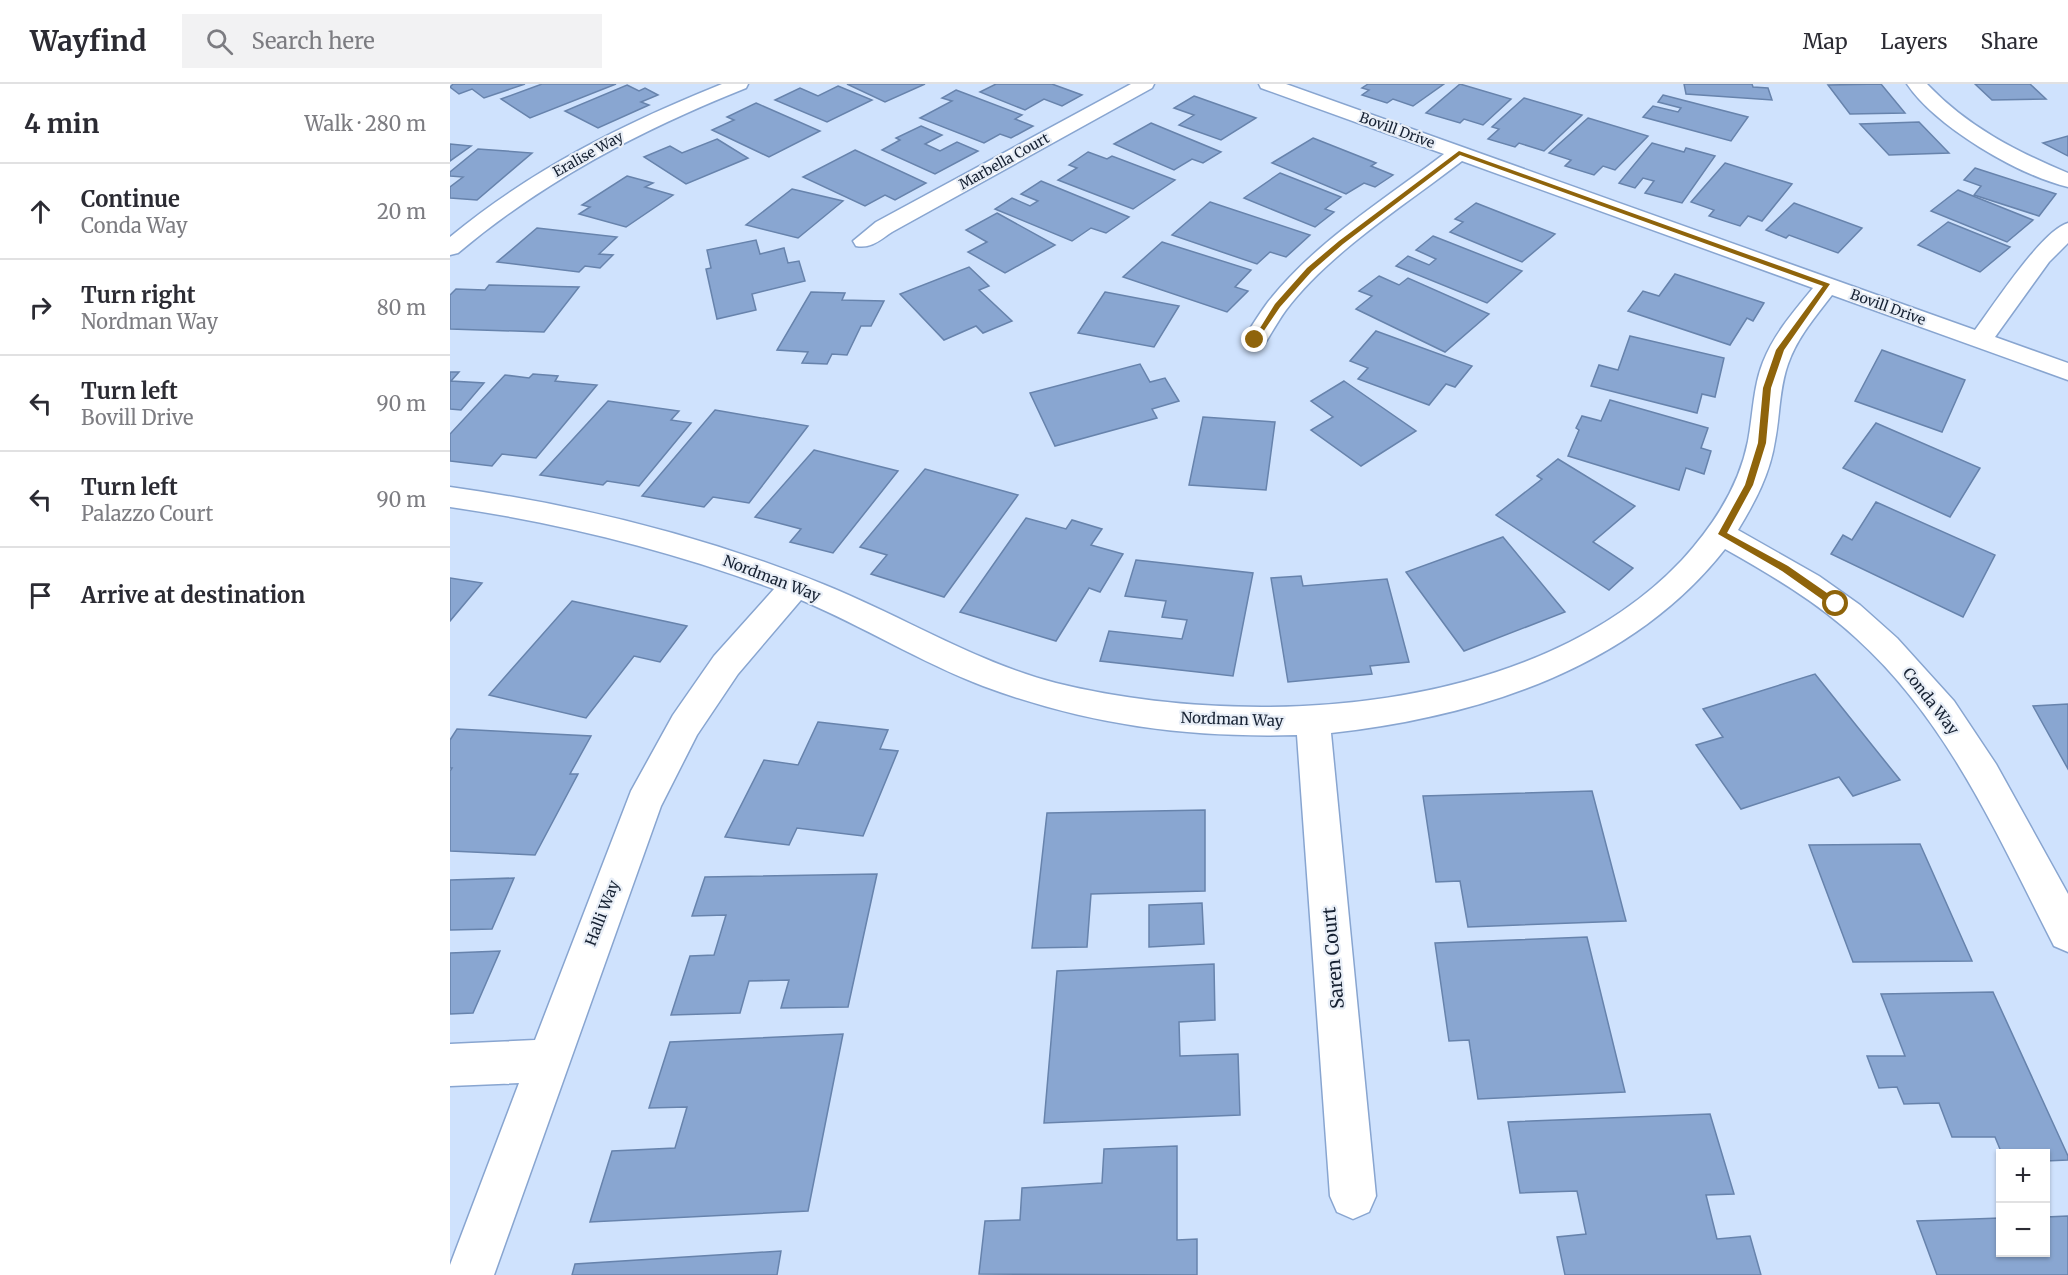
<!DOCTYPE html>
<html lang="en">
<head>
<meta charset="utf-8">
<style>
  :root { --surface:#fff; --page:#f2f2f3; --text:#2b2b33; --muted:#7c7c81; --line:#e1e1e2 }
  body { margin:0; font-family:Merriweather,serif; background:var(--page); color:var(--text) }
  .controls { position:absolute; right:18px; bottom:18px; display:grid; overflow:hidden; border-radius:0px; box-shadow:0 2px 4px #0004 }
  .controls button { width:54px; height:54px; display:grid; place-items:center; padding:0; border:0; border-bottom:2px solid var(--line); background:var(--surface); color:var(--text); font:30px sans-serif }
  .stop { position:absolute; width:18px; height:18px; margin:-14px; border:4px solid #8f640b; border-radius:50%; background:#fff }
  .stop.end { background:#8f640b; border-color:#fff; box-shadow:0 2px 6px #0008 }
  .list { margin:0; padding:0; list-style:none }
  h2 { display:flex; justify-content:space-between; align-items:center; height:78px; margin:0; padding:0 24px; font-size:26px }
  h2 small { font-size:20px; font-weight:400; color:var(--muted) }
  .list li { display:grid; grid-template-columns:39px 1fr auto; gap:18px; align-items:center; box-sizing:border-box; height:96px; padding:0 24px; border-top:2px solid var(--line) }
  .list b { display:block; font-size:22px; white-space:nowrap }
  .list p { margin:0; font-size:20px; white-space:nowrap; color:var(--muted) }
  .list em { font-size:20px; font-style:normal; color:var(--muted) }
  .icon { flex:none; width:33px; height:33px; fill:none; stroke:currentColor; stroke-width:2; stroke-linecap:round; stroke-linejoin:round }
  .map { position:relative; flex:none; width:1618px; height:1191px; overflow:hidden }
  header { display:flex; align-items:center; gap:36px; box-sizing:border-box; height:84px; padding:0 30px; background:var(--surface); border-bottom:2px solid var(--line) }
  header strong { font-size:28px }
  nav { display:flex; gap:33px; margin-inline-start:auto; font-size:21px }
  .search { width:420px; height:54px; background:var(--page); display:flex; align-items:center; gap:15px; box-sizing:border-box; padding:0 21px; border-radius:0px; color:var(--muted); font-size:22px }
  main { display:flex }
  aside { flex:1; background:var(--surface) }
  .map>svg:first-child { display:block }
</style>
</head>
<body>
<header>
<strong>Wayfind</strong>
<div class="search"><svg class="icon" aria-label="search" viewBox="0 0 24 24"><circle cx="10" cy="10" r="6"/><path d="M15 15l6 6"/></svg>Search here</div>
<nav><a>Map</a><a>Layers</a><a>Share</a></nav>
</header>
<main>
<aside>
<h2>4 min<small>Walk · 280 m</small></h2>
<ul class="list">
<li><svg class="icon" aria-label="ahead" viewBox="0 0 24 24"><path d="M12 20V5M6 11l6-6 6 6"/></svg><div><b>Continue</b><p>Conda Way</p></div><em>20 m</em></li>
<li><svg class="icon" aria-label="right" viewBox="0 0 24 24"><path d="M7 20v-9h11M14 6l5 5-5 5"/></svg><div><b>Turn right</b><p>Nordman Way</p></div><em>80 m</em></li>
<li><svg class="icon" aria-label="left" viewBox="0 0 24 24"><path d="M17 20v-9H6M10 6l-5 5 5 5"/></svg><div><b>Turn left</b><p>Bovill Drive</p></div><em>90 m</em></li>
<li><svg class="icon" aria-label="left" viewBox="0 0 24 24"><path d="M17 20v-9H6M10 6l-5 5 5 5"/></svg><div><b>Turn left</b><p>Palazzo Court</p></div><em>90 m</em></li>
<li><svg class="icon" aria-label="arrive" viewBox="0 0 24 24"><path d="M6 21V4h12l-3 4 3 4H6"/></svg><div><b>Arrive at destination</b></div></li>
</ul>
</aside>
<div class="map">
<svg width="1618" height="1191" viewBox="0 0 1618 1191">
  <rect width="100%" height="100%" fill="#cfe2fd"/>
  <!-- building -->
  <g fill="#89a6d1" stroke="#6783ac" stroke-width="1.5">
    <polygon points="75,0 34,14 22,5 9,10 0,3 3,0"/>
    <polygon points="92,0 166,0 80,34 51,15"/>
    <polygon points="397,0 475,0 435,18"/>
    <polygon points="546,0 602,0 632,11 612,22 594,15 575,26 530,8"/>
    <polygon points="918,0 994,0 963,22 943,15 937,19 912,11 919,6 912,4"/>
    <polygon points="1010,0 1061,15 1033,41 1014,35 1010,39 976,29"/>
    <polygon points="1234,0 1302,0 1303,3 1318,4 1322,16 1236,10"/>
    <polygon points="1431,0 1455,29 1400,30 1378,1"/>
    <polygon points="1525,0 1580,0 1596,15 1542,16"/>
    <polygon points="177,1 189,7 195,4 208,11 191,18 199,21 148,44 115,27"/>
    <polygon points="388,2 422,16 377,38 325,16 350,4 368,12"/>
    <polygon points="506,6 572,31 565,35 583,42 561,54 550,50 534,59 470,34 502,17 492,14"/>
    <polygon points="1213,11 1298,33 1281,57 1193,33 1203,22 1228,28 1231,24 1208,18"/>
    <polygon points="744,12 806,34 771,56 729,41 744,31 724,24"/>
    <polygon points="1074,14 1132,31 1094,67 1069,59 1065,63 1038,55 1049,45 1042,43"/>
    <polygon points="306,19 370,47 319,73 262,46 284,36 277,33"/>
    <polygon points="1138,34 1198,52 1165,86 1153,82 1144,91 1115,82 1121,76 1099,69"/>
    <polygon points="1469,38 1499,69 1439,71 1410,40"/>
    <polygon points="701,39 771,68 753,79 742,75 724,86 664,60"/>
    <polygon points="471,42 492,51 475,60 490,67 507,58 528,67 485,90 432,66 450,56 446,54"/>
    <polygon points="1618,52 1618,72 1593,59"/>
    <polygon points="863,54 926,79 921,82 943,91 925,103 914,99 896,110 822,79"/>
    <polygon points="267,55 298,74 236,100 194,73 220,62 232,69"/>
    <polygon points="1202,59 1234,68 1236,64 1265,72 1232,119 1195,109 1204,97 1193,94 1185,104 1169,99"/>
    <polygon points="0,60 21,62 0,77"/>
    <polygon points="28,65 82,69 27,116 0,114 0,103 13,93 0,92 0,88"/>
    <polygon points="405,66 476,99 445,116 435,111 415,122 353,93"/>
    <polygon points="638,68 657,75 662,72 725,96 683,125 608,96 627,84 619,81"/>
    <polygon points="1275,79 1342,100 1312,137 1298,132 1290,142 1259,132 1264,126 1241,118"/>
    <polygon points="1525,84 1606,110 1589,132 1524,111 1531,102 1514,96"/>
    <polygon points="830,89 891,113 875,125 884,128 865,143 794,114"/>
    <polygon points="177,92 203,99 195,103 223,111 176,143 129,130 140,123 132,121"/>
    <polygon points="591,97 679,133 656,149 641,144 622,157 545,125 562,114 580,122 588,117 571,110"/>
    <polygon points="342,105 393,117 348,154 296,141"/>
    <polygon points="1508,106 1583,136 1557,158 1481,127"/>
    <polygon points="760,118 860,151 836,173 820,168 807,180 722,151"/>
    <polygon points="1026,119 1105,150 1072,178 1000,148 1013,138 1005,135"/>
    <polygon points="1344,119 1412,144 1388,169 1339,151 1336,154 1316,146"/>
    <polygon points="547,129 605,161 555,189 518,168 537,158 516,146"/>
    <polygon points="1498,138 1560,163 1530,188 1468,161"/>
    <polygon points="87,144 167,153 149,170 163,171 150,184 135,182 129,188 47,178"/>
    <polygon points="983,152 1072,187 1037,219 946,182 958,172 979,181 986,175 966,166"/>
    <polygon points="306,156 310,170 334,164 338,179 349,177 355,197 302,210 306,226 267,235 256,185 261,184 257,166"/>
    <polygon points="712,158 801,186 785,203 798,207 777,228 673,193"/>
    <polygon points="519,183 539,202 529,206 562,237 533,249 526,242 494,256 450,210"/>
    <polygon points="1225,190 1314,219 1303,237 1297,234 1280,261 1178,227 1193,207 1209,212"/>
    <polygon points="929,192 949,201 958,194 1039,230 995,268 906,225 922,212 909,207"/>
    <polygon points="39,201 129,203 94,248 0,245 0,211 6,205 35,206"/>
    <polygon points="361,208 395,209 392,216 434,217 421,242 411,242 397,271 382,270 377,280 352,279 358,268 327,266"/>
    <polygon points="655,208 729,222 704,263 628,249"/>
    <polygon points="926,247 1022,282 1005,303 996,300 979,321 908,295 918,284 900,277"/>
    <polygon points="1180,252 1274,274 1265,313 1252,310 1247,329 1141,302 1149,281 1168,286"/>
    <polygon points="1432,266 1515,296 1492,348 1405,317"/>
    <polygon points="690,280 700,298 715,294 729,317 702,325 707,334 605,362 580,309"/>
    <polygon points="0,288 9,288 1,297 34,299 11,326 0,325"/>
    <polygon points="83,290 108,292 105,297 147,301 86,374 52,370 42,382 0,377 0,350 55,291 79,294"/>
    <polygon points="894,297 966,347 911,382 861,346 883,333 861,317"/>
    <polygon points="1160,316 1258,344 1251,364 1261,367 1254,390 1236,384 1229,406 1118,372 1129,346 1126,344 1132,332 1151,337"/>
    <polygon points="158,317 229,327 221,336 241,339 189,402 157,397 153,401 90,391"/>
    <polygon points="265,326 358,342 299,419 263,413 254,423 192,412"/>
    <polygon points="753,333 825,338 816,406 739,401"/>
    <polygon points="1426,339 1530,384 1500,433 1393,384"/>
    <polygon points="364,366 448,387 383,469 340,458 351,445 305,433"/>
    <polygon points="1108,375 1185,422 1143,458 1183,484 1159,506 1046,431 1092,395 1087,392"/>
    <polygon points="475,385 568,411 494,513 421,490 437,471 410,463"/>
    <polygon points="1426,418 1545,471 1513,533 1381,470 1393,451 1402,456"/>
    <polygon points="576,434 616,445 622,436 652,445 641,461 673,470 650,508 639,504 606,557 510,528"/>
    <polygon points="1053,453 1115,528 1014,567 956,488"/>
    <polygon points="686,476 803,489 783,592 650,577 659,547 732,555 737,536 712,533 716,517 675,512"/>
    <polygon points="851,492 853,502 937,495 959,578 920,582 922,590 838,598 821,494"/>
    <polygon points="0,494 32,499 0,537"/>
    <polygon points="122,517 237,542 210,578 184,572 136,634 39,611"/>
    <polygon points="1365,590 1450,696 1403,712 1389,693 1291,725 1246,661 1273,653 1253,625"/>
    <polygon points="1618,620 1618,685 1583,622"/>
    <polygon points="368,638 438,646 430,665 448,667 413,752 347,744 339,761 275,753 314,676 348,681"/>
    <polygon points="7,645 141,652 120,690 128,690 85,771 0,767 0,687 2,684 0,684 0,656"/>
    <polygon points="1142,707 1176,837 1018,843 1010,797 986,798 973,712"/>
    <polygon points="755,726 755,807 641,810 637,863 582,864 597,729"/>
    <polygon points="1470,760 1522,877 1403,878 1359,761"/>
    <polygon points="427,790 398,923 331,924 339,896 299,897 290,929 221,931 240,872 264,871 276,831 242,832 255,793"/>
    <polygon points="64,794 42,845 0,846 0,796"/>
    <polygon points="752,819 754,860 699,863 699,821"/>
    <polygon points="1137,853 1175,1008 1028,1015 1019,956 999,957 985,859"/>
    <polygon points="50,867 23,929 0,930 0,869"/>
    <polygon points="764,880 765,936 729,938 730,972 788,970 790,1031 594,1039 607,887"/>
    <polygon points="1543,908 1618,1072 1618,1076 1596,1077 1596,1070 1552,1070 1545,1053 1502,1053 1489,1019 1454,1020 1447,1003 1429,1004 1417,972 1455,972 1431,910"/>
    <polygon points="393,950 358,1127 140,1138 162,1067 225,1064 237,1023 199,1024 220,958"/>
    <polygon points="1260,1030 1284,1110 1256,1111 1267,1155 1300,1152 1311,1191 1115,1191 1107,1153 1136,1150 1127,1107 1070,1109 1058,1038"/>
    <polygon points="727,1062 727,1156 747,1155 747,1191 529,1190 535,1137 570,1136 572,1104 652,1099 654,1065"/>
    <polygon points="1618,1132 1618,1191 1487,1191 1467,1137 1550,1134 1550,1168 1596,1168 1596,1133"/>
    <polygon points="331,1167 327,1191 122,1191 125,1180"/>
  </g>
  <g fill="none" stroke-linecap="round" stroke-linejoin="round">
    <!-- minor casing -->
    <g stroke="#88a5d0" stroke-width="3">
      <g id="minor">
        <path d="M272 0H298L296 4C191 46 95 96 8 169L0 171V153C82 85 175 39 272 0Z"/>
        <path d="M681 0H704L702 4 442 148C430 156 421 165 406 162L403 157 426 138Z"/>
        <path d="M809 0H836L1525 246C1543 222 1592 146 1618 139V159L1599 178 1545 253 1618 279V296L1382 211C1365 233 1347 254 1338 280 1329 305 1330 332 1325 357 1320 390 1305 418 1288 446L1369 492 1410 521 1447 554 1504 617 1546 680 1618 810V868L1604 862C1548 753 1499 638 1406 554 1367 518 1321 491 1275 465 1181 585 1027 633 881 649L926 1112 919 1128 903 1135 887 1128 880 1112 847 651C737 654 637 641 533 602 470 578 413 542 351 516L288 590 247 651 211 722 44 1191H0V1181L69 999 0 1002V960L85 956 181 707 223 631 264 572 324 505C218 466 111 439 0 423V403C128 421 255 452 375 501 452 532 525 578 606 599 801 647 1086 631 1232 476 1263 442 1289 403 1298 357 1303 331 1303 303 1313 278 1324 250 1344 227 1363 204L1012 77C955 121 879 169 836 226 828 237 821 250 814 261L805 264 796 261 793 256C801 243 809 230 818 218 865 158 934 116 994 70L811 4Z"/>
        <path d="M1457 0H1477C1517 42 1565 67 1618 89V103C1568 91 1486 43 1457 0Z"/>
      </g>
    </g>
    <!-- minor -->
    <use href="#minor" fill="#fff" fill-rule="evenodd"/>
  </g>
  <!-- route -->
  <polygon fill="#8f640b" points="1009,67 1380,200 1334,266 1321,304 1316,359 1303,401 1277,449 1338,482 1390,518 1390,523 1383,523 1332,487 1268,450 1295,401 1308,359 1313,304 1326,266 1373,202 1010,71 893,160 862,187 830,223 807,257 802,257 825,220 857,184 889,157"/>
  <g text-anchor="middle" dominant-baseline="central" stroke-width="4.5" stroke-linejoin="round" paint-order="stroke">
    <!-- far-street labels -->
    <g font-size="14" fill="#162132" stroke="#e8eef7">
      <text transform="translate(947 46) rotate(20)">Bovill Drive</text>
      <text transform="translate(138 70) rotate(-29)">Eralise Way</text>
      <text transform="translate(554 77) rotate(-29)">Marbella Court</text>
      <text transform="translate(1438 223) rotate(20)">Bovill Drive</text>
    </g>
    <!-- street labels -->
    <g font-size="15" fill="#162132" stroke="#e8eef7">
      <text transform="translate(322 494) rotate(21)">Nordman Way</text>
      <text transform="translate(1481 617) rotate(52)">Conda Way</text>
      <text transform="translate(782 635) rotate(2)">Nordman Way</text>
      <text transform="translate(152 829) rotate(-69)">Halli Way</text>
    </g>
    <!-- near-street labels -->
    <g font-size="18" fill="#162132" stroke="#e8eef7">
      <text transform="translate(883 874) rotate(-95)">Saren Court</text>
    </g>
  </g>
</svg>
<div class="controls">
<button>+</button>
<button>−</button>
</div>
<div class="stop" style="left:1386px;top:520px"></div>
<div class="stop end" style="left:805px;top:256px"></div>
</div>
</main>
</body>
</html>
